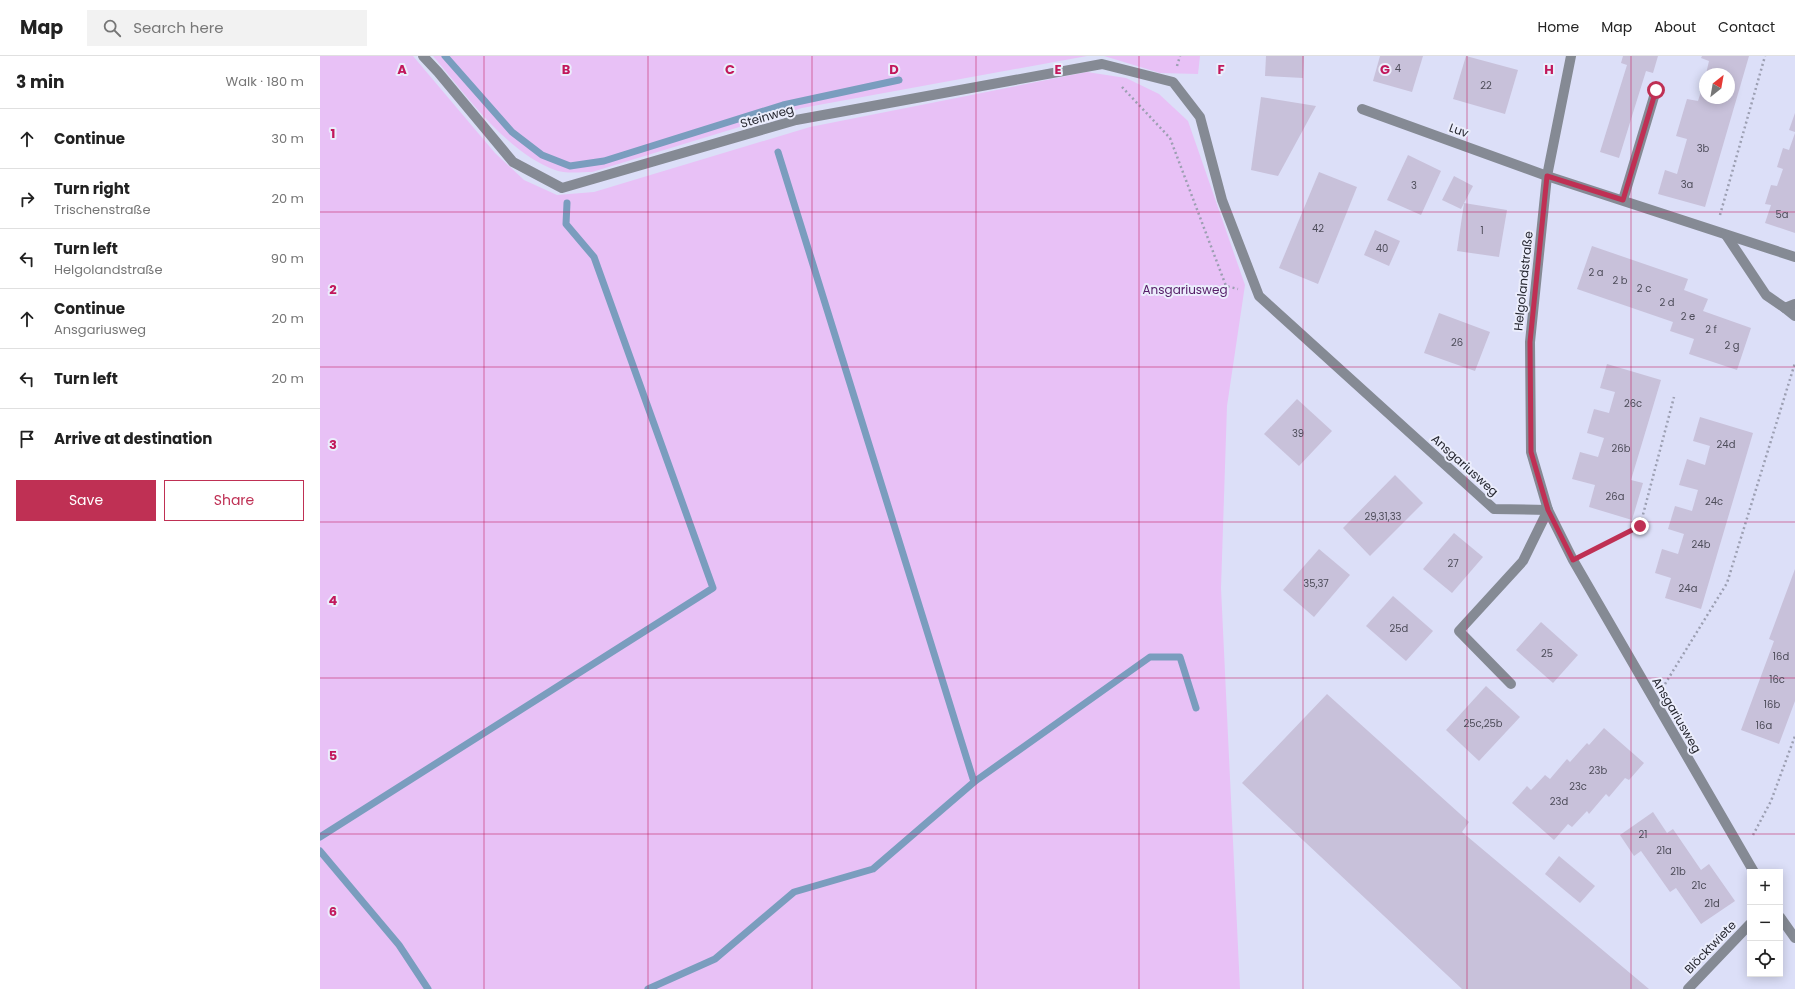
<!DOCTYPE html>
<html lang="en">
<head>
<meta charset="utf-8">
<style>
  :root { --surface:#fff; --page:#f2f2f2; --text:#222; --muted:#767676; --line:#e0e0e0; --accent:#bf3054 }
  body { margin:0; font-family:Poppins,sans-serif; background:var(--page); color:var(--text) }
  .controls { position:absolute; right:12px; bottom:12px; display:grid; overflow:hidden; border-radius:0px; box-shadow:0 2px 10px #0003 }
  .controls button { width:36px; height:36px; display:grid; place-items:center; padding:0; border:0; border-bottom:1px solid var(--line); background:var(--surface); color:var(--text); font:20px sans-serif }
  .compass { position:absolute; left:1379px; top:12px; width:36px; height:36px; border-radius:50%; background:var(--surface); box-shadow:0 2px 10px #0003; rotate:31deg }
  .stop { position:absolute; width:12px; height:12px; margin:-9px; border:3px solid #bf3054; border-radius:50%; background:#fff }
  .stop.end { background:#bf3054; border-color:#fff; box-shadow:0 1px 4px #0008 }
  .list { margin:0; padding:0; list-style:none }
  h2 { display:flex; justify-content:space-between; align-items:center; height:52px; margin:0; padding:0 16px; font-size:17px }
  h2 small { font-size:13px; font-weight:400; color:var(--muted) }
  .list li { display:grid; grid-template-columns:26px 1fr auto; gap:12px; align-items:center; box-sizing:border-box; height:60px; padding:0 16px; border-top:1px solid var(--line) }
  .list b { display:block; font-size:15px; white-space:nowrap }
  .list p { margin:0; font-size:13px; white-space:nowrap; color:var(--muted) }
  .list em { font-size:13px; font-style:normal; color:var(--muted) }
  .actions { display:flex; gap:8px; padding:12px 16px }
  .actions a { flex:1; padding:9px 0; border:1px solid var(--accent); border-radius:0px; text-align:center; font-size:14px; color:var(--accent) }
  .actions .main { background:var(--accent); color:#fff }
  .icon { flex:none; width:22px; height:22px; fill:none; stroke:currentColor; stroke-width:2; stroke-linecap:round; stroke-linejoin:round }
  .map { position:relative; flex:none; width:1475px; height:933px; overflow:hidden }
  header { display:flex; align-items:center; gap:24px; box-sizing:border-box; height:56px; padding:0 20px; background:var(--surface); border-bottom:1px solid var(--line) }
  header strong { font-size:19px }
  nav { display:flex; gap:22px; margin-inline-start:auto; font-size:14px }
  .search { width:280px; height:36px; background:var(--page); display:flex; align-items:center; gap:10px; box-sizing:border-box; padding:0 14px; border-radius:0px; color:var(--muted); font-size:15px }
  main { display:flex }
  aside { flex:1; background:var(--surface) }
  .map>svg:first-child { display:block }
</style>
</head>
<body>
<header>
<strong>Map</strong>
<div class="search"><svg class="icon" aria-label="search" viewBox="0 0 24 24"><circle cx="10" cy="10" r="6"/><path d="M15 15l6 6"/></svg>Search here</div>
<nav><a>Home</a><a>Map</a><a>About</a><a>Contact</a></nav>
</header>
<main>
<aside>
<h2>3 min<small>Walk · 180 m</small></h2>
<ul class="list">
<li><svg class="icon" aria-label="ahead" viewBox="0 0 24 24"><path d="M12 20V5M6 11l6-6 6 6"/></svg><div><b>Continue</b></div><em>30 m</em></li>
<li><svg class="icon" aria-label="right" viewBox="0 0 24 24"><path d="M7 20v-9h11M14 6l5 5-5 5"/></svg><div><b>Turn right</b><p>Trischenstraße</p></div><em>20 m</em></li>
<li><svg class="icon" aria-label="left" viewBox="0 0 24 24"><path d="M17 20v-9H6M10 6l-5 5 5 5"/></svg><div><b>Turn left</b><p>Helgolandstraße</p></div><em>90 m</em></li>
<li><svg class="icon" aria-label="ahead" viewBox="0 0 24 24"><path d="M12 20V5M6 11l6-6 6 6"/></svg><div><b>Continue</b><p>Ansgariusweg</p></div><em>20 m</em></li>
<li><svg class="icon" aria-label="left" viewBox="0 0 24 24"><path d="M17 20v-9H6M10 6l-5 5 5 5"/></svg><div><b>Turn left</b></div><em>20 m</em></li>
<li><svg class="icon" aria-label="arrive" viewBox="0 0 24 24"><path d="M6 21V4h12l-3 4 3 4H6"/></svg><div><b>Arrive at destination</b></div></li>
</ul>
<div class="actions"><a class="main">Save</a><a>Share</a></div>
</aside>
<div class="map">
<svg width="1475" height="933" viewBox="0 0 1475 933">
  <rect width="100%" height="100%" fill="#dcdff8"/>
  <!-- green -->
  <g fill="#e8c1f6">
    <polygon points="0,0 93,0 175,97 204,124 237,139 274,136 490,71 767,16 806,22 839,38 868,65 925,229 907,350 901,532 920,933 0,933"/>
    <path d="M113 0H767L482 52 272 116C261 116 245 118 235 114 186 96 146 39 113 0Z"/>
    <polygon points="784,0 880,0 878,18 840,17"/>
  </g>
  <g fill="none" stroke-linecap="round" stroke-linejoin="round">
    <!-- stream -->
    <g stroke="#7a9dbe" stroke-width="7">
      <polyline points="125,0 192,76 222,99 250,110 284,105 463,49 579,24"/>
      <polyline points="654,726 830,601 860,601 876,652"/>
      <polyline points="0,781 393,532 274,201 246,168 247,147"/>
      <polyline points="0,795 79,889 108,933"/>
      <polyline points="328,933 395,903 474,836 553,813 654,726 458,96"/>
    </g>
  </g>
  <!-- building -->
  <g fill="#c8c1da">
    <polygon points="946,0 984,0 983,22 945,20"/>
    <polygon points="1060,0 1103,0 1092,36 1053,25"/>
    <polygon points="1146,0 1198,14 1185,58 1133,43"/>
    <polygon points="1303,0 1338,0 1333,17 1326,15 1299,102 1280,96 1307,9 1301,7"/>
    <polygon points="1382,0 1429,0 1385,151 1338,138 1345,114 1357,118 1367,83 1356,80 1367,43 1378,45 1385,23 1385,42 1409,42 1409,18 1386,18 1389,5 1381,2"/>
    <polygon points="941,41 996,50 958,120 931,114"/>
    <polygon points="1475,57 1475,76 1469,74"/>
    <polygon points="1475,77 1475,177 1445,167 1451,149 1445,148 1451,129 1457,130 1463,113 1457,111 1463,92 1469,94"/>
    <polygon points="1088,99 1121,115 1101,159 1067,144"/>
    <polygon points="999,116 1037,131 998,228 959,212"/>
    <polygon points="1134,120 1153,130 1141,153 1122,144"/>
    <polygon points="1144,147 1187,154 1179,201 1137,195"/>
    <polygon points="1055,174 1080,185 1069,210 1044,199"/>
    <polygon points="1272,190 1368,223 1364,234 1388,243 1383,255 1431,272 1417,314 1369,298 1374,283 1350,275 1353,266 1257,233"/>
    <polygon points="1119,257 1170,276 1155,315 1104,297"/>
    <polygon points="1287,308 1341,324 1311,424 1323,427 1312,464 1269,451 1275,429 1252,423 1260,396 1278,401 1284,382 1267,377 1274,353 1289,357 1295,336 1280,332"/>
    <polygon points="977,343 1012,375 979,410 944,378"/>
    <polygon points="1380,361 1433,377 1381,553 1345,542 1351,522 1335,517 1342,493 1358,498 1364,478 1348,473 1355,450 1372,455 1378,434 1359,429 1367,403 1385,409 1390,390 1373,385"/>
    <polygon points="1075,419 1103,447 1050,500 1023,472"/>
    <polygon points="1134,477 1163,501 1132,537 1103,513"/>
    <polygon points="999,493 1030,519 994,561 963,534"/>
    <polygon points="1475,513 1475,645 1459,688 1421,674 1454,585 1449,583"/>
    <polygon points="1073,540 1113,575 1086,605 1046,570"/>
    <polygon points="1221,566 1258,599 1233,627 1196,594"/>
    <polygon points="1166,630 1200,661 1159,705 1126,674"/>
    <polygon points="1007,638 1149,766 1142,776 1329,933 1142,933 922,727"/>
    <polygon points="1284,672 1324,707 1309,724 1305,722 1289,741 1286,738 1269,758 1267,755 1252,771 1248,768 1234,784 1192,747 1207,730 1211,734 1225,719 1230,723 1247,703 1250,706 1267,687 1269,689"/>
    <polygon points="1333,756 1347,777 1353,773 1381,814 1389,808 1415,845 1381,868 1356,832 1350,836 1321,795 1314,800 1300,779"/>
    <polygon points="1239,800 1275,830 1260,847 1225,818"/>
  </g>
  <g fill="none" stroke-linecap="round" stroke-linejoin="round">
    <!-- path -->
    <g stroke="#9c9fb2" stroke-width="2.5" stroke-dasharray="2 3" stroke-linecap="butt">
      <polyline points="857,10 860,0"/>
      <polyline points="802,31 850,82 906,230 918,233"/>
      <polyline points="1400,159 1445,0"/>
      <polyline points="1268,496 1320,470 1354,341"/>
      <polyline points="1345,628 1407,527 1475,307"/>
      <polyline points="1433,779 1451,745 1475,680"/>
    </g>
    <!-- minor -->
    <g stroke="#858a94" stroke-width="10">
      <polyline points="103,0 118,16 193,106 242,132 476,64 782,8 853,26 880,61 902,144 939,240 1174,453 1228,454"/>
      <polyline points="1251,0 1227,120 1210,286 1211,396 1228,454 1253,504 1434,816"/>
      <polyline points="1042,53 1227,120 1475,201"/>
      <polyline points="1303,144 1336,34"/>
      <polyline points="1406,179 1446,239 1465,252 1475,248"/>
      <polyline points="1465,252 1475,260"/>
      <polyline points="1191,628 1139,575 1203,505 1228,454"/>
      <polyline points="1460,861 1475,882"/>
      <polyline points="1368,933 1430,868"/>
    </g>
  </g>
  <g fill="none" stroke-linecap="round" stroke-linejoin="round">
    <!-- route -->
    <polyline stroke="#bf3054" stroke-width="5" points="1320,470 1253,504 1228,454 1211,396 1210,286 1227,120 1303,144 1336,34"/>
  </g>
  <!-- grid -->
  <path fill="none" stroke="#c2185b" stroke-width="1" stroke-opacity="0.55" d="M164 0V933M328 0V933M492 0V933M656 0V933M819 0V933M983 0V933M1147 0V933M1311 0V933M0 156H1475M0 311H1475M0 466H1475M0 622H1475M0 778H1475"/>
  <g text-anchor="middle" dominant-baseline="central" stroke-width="4" stroke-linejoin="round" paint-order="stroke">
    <!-- number labels -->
    <g font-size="10" fill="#4e4d5a">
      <text x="1078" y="12">4</text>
      <text x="1166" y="29">22</text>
      <text x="1383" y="92">3b</text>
      <text x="1367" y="128">3a</text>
      <text x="1094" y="129">3</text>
      <text x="1462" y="158">5a</text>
      <text x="998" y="172">42</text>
      <text x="1162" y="174">1</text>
      <text x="1062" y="192">40</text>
      <text x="1276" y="216">2 a</text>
      <text x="1300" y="224">2 b</text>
      <text x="1324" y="232">2 c</text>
      <text x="1347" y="246">2 d</text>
      <text x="1368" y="260">2 e</text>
      <text x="1391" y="273">2 f</text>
      <text x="1137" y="286">26</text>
      <text x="1412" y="289">2 g</text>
      <text x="1313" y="347">26c</text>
      <text x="978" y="377">39</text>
      <text x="1406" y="388">24d</text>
      <text x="1301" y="392">26b</text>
      <text x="1295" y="440">26a</text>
      <text x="1394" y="445">24c</text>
      <text x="1063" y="460">29,31,33</text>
      <text x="1381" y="488">24b</text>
      <text x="1133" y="507">27</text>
      <text x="996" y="527">35,37</text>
      <text x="1368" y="532">24a</text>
      <text x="1079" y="572">25d</text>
      <text x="1227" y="597">25</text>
      <text x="1461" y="600">16d</text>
      <text x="1457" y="623">16c</text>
      <text x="1452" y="648">16b</text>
      <text x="1163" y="667">25c,25b</text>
      <text x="1444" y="669">16a</text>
      <text x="1278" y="714">23b</text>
      <text x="1258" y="730">23c</text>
      <text x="1239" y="745">23d</text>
      <text x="1323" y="778">21</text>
      <text x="1344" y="794">21a</text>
      <text x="1358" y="815">21b</text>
      <text x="1379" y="829">21c</text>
      <text x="1392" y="847">21d</text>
    </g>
    <!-- street labels -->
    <g font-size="12" fill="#25262f" stroke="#ebedfc">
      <text transform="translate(447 60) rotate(-16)">Steinweg</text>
      <text transform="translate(1139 74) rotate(20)">Luv</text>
      <text transform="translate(1203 225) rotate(-84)">Helgolandstraße</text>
      <text transform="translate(1145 409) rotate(42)">Ansgariusweg</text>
      <text transform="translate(1357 659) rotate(60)">Ansgariusweg</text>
      <text transform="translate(1390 891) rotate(-46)">Blöcktwiete</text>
    </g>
    <!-- park labels -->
    <g font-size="12" fill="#572069" stroke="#ebedfc">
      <text x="865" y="233">Ansgariusweg</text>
    </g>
  </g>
  <g font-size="13" text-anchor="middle" font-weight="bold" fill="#c2185b" stroke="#ebedfc" stroke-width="4" stroke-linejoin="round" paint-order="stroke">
    <text x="82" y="18">A</text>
    <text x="246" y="18">B</text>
    <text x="410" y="18">C</text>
    <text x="574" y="18">D</text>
    <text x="738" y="18">E</text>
    <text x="901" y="18">F</text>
    <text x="1065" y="18">G</text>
    <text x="1229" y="18">H</text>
    <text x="13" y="82">1</text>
    <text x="13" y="238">2</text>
    <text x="13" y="393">3</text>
    <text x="13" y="549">4</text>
    <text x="13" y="704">5</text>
    <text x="13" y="860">6</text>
  </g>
</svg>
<div class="controls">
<button>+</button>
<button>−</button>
<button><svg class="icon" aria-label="locate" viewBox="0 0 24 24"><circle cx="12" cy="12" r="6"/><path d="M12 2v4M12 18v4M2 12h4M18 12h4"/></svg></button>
</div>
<svg class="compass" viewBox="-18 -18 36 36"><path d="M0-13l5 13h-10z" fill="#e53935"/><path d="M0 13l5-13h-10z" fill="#767676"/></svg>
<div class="stop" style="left:1336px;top:34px"></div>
<div class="stop end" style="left:1320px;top:470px"></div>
</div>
</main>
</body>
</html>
